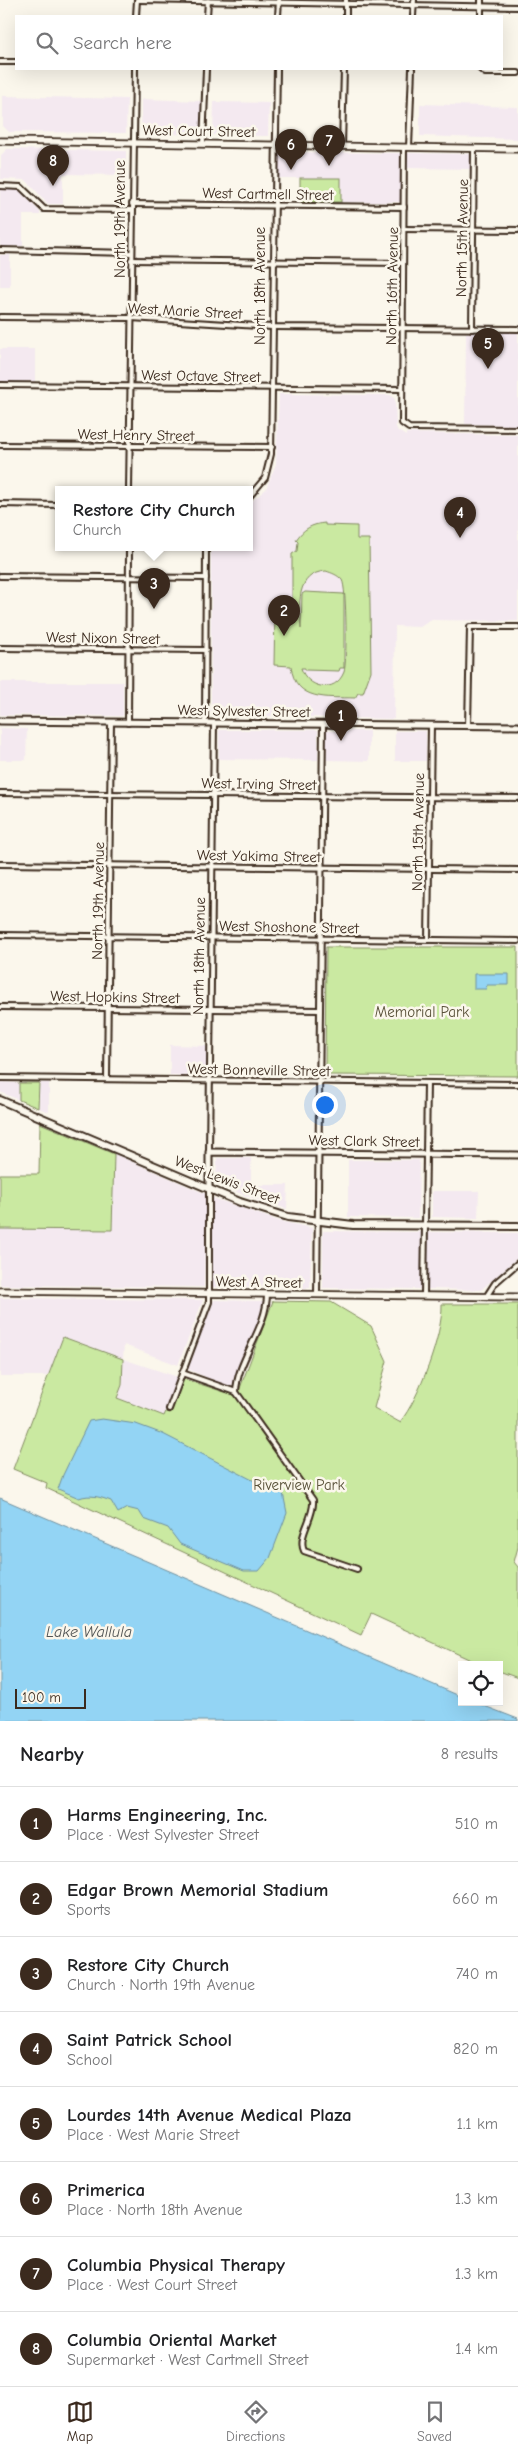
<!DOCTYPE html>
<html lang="en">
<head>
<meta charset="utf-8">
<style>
  :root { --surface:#fff; --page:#f6f6f6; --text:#202124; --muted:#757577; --line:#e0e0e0; --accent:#3b2a1e }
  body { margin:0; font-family:"Comic Neue",sans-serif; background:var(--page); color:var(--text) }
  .controls { position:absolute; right:15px; bottom:15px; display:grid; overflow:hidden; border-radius:0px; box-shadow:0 5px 20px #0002 }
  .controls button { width:45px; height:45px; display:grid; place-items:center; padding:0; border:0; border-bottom:1px solid var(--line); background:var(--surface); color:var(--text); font:25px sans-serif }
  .scale { position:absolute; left:15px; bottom:12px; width:71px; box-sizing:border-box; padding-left:5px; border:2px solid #3b2a1e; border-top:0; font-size:14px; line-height:18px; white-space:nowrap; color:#3b2a1e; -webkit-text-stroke:4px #fbf7ec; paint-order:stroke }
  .you { position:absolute; left:324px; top:1104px; width:18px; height:18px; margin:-12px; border:4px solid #fff; border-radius:50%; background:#1a73e8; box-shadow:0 0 0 8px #1a73e833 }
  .badge { display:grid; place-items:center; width:32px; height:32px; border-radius:50%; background:var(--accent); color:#fff; font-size:16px; font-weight:700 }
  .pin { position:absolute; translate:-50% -41px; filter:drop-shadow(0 1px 2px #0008) }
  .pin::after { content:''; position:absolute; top:26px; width:18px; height:15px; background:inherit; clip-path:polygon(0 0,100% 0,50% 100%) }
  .popup { position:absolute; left:55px; top:486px; width:198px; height:65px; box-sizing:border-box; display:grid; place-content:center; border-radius:0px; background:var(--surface); filter:drop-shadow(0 1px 4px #0005); font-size:16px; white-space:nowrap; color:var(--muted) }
  .popup b { font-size:19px; color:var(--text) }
  .popup::after { content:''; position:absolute; left:50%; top:100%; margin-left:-10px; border:10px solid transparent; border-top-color:var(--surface) }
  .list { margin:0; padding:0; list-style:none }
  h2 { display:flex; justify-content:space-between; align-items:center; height:65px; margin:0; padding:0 20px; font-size:21px }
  h2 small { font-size:16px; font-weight:400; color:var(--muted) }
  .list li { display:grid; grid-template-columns:32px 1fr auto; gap:15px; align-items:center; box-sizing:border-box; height:75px; padding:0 20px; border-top:1px solid var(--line) }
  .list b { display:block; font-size:19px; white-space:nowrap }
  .list p { margin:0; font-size:16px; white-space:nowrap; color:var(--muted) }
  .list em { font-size:16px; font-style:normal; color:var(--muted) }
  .icon { flex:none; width:28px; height:28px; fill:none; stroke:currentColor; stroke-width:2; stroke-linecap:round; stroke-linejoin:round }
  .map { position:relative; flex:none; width:518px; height:1721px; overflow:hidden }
  .search { position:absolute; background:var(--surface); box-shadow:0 5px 20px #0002; left:15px; right:15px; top:15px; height:55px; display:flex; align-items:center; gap:12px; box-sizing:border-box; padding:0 18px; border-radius:0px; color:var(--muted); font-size:19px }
  .sheet { height:665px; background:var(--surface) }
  nav { display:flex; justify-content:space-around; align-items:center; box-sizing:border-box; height:70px; border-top:1px solid var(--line); background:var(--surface); font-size:14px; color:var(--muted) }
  nav a { display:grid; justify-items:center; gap:2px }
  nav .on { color:var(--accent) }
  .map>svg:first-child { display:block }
</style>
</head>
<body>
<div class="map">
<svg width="518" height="1721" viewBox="0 0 518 1721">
  <rect width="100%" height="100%" fill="#fbf7ec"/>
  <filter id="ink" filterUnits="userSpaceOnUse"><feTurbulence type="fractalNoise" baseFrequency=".02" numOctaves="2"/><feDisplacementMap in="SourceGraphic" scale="10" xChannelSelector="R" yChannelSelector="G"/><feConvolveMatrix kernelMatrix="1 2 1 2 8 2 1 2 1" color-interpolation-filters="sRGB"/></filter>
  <g filter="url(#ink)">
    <!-- built -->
    <g fill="#f4e9f0">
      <polygon points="3,96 127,99 126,133 9,132 3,126"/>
      <polygon points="142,99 202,101 201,135 141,133"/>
      <polygon points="214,102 269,103 268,136 213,135"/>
      <polygon points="420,104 518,107 518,139 420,136"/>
      <polygon points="7,149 126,151 126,175 63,174 63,204 48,204 26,180 1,179 1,155"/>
      <polygon points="279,152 400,153 400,202 341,202 341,178 279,178"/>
      <polygon points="408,153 470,154 470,169 408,168"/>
      <polygon points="0,190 19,190 40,212 40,215 23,215 23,246 0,246"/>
      <rect x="0" y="255" width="10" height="31"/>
      <polygon points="466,333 518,333 518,425 465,424"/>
      <rect x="0" y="349" width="35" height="32"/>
      <polygon points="279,394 390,395 395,399 396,427 398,431 406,436 406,433 518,435 518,621 431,620 420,627 395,626 394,719 211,715 211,548 249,548 249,504 266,489 276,464"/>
      <polygon points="0,682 123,682 123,716 0,715"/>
      <polygon points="0,728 27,729 26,760 0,760"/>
      <polygon points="219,730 318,730 318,760 219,759"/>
      <polygon points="327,731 369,731 369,761 327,760"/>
      <rect x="395" y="731" width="31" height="30"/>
      <polygon points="170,1045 207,1046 206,1076 170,1075"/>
      <polygon points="0,1082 19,1083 19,1100 0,1092"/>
      <polygon points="39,1083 49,1083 49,1112 38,1108"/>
      <polygon points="114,1154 206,1194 204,1287 0,1285 0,1229 112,1230"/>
      <polygon points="217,1158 251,1158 251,1185 288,1185 287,1209 246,1196 216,1183"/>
      <polygon points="348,1160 419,1160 418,1218 348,1217"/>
      <polygon points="432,1191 479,1191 478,1218 432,1217"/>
      <polygon points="213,1198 279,1221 312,1228 310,1288 212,1287"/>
      <polygon points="323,1231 422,1232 421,1289 323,1288"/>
      <polygon points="428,1232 518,1233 518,1257 481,1290 428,1289"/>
      <polygon points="0,1298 203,1300 178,1365 124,1345 123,1359 181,1378 164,1416 117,1398 122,1385 64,1337 48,1376 0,1376"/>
      <polygon points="214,1300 266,1301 236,1381 230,1386 225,1386 188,1369"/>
    </g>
    <!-- green -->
    <g fill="#cae9a1" stroke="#828a60" fill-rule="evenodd">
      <rect x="300" y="178" width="41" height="24"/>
      <path d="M325 523V525L357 526V539H369L371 671 363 693H358L355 698C328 697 295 702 291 666L274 665 275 609H292V554L297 551 298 542 296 540C303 529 312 524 325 523ZM326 571C332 573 338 575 342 580 347 588 347 663 344 672 335 695 307 688 301 668H305V670L339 671 340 668H344V594L305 592 302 594 301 629C299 606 295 573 326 571Z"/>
      <polygon points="326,947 518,947 518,1076 325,1075"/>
      <polygon points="19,1083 39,1083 38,1108 19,1100"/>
      <polygon points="40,1123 114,1154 112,1230 0,1229 0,1174 39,1174"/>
      <path d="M273 1301 331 1302 371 1326 387 1361 374 1408 401 1423 400 1422C419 1399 443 1334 442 1304H518V1547L514 1562 518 1567V1678L499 1671V1665H484L473 1661 371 1614 361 1635 46 1488 47 1483 13 1469 63 1337 123 1359 122 1385 117 1398 164 1416 181 1378 237 1396Z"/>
    </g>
    <!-- water -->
    <g fill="#93d4f4" stroke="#70909e">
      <polygon points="474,974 509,974 509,985 487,985 486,989 474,989"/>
      <path d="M102 1419 136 1424 163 1434 270 1489 283 1493 287 1513 270 1558 259 1571H244L180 1544 168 1528 144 1519 139 1511 127 1508 118 1513 111 1501C100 1497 90 1494 79 1498L58 1489 63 1475 89 1421Z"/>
      <polygon points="0,1498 462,1697 462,1702 474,1702 518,1719 518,1721 0,1721"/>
    </g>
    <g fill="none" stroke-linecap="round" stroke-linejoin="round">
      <!-- minor casing -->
      <g stroke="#3b2a1e" stroke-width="8">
        <g id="minor">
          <polyline points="139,0 518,7"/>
          <polyline points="136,16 137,0"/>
          <polyline points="207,16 208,1"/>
          <polyline points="278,16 279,0"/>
          <polyline points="346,16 346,0"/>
          <polyline points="413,16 414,0"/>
          <polyline points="481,16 481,0"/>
          <polyline points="0,62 16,62"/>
          <polyline points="480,69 485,73 518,73"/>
          <polyline points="203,144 206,69"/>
          <polyline points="342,146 344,69"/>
          <polyline points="404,147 402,423 409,428 518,429"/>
          <polyline points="409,147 412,69"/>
          <polyline points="0,186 21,187 44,209 132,210"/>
          <polyline points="132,204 404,207"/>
          <polyline points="403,229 518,230"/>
          <polyline points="0,250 131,253"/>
          <polyline points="131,260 403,263"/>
          <polyline points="0,317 131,318 272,327 518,329"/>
          <polyline points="472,329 474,148"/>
          <polyline points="0,385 402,389"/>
          <polyline points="0,445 272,447"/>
          <polyline points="129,490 135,69"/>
          <polyline points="249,497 265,478 271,454 277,69"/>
          <polyline points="0,504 59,505"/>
          <polyline points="0,576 206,578"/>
          <polyline points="0,648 206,650"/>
          <polyline points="128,723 129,548"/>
          <polyline points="205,723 206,548"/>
          <polyline points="468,726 470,627 518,627"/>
          <polyline points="0,793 518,798"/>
          <polyline points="0,864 518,870"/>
          <polyline points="0,935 518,941"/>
          <polyline points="428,940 431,725"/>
          <polyline points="0,1007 320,1010"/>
          <polyline points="0,1078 518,1084"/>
          <polyline points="107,1079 111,722"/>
          <polyline points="209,1152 214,723"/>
          <path d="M267 1294C267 1329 237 1359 236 1392L313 1500C315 1517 297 1535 304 1551L357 1569"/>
          <polyline points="317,1295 323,724"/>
          <polyline points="424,1296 427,1083"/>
          <polyline points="486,1297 495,1283 518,1263"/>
          <polyline points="182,1373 236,1392"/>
          <polyline points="169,1409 209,1302 209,1188"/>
        </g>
      </g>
      <!-- tertiary casing -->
      <g stroke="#3b2a1e" stroke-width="9">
        <g id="tertiary">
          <polyline points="0,721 518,726"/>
          <polyline points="209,1188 209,1152 518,1155"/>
        </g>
      </g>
      <!-- secondary casing -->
      <g stroke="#3b2a1e" stroke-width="9">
        <g id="secondary">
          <polyline points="0,141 518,149"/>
          <polyline points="0,1291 518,1297"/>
        </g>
      </g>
      <!-- primary casing -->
      <g stroke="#3b2a1e" stroke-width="10">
        <polyline id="primary" points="0,1100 240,1202 288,1217 353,1225 518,1226"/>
      </g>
      <!-- minor -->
      <use href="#minor" stroke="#fbf7ec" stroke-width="4"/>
      <!-- tertiary -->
      <use href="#tertiary" stroke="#fbf7ec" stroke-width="5"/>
      <!-- secondary -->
      <use href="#secondary" stroke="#fbf7ec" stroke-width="5.5"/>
      <!-- primary -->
      <use href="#primary" stroke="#fbf7ec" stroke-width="6"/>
    </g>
  </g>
  <g text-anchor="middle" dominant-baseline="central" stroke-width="5" stroke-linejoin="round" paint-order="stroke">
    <!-- street labels -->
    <g font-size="15" fill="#3b2a1e" stroke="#fbf7ec">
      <text transform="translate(199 131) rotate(1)">West Court Street</text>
      <text transform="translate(268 194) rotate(1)">West Cartmell Street</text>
      <text transform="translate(120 219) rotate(-90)">North 19th Avenue</text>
      <text transform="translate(462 238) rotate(-89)">North 15th Avenue</text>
      <text transform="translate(260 286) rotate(-90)">North 18th Avenue</text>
      <text transform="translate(392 286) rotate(-89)">North 16th Avenue</text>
      <text transform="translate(185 311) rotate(3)">West Marie Street</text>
      <text transform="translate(201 376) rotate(1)">West Octave Street</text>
      <text transform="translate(136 435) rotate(1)">West Henry Street</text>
      <text transform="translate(103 638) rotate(1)">West Nixon Street</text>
      <text transform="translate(244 711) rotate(1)">West Sylvester Street</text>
      <text transform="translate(259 784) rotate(1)">West Irving Street</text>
      <text transform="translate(418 832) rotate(-89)">North 15th Avenue</text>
      <text transform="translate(259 856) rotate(1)">West Yakima Street</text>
      <text transform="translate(98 901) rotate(-89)">North 19th Avenue</text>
      <text transform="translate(289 927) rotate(1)">West Shoshone Street</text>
      <text transform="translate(199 956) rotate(-89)">North 18th Avenue</text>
      <text transform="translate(115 997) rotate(1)">West Hopkins Street</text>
      <text transform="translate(259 1070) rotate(1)">West Bonneville Street</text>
      <text transform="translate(364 1141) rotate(1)">West Clark Street</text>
      <text transform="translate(227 1180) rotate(21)">West Lewis Street</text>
      <text transform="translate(259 1282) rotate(1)">West A Street</text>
    </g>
    <!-- park labels -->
    <g font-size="15" fill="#585038" stroke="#fbf7ec">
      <text x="422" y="1012">Memorial Park</text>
      <text x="299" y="1485">Riverview Park</text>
    </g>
    <!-- water labels -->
    <g font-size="16" font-style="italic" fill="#515454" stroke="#fbf7ec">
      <text x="89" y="1632">Lake Wallula</text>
    </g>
  </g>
</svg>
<div class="controls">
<button><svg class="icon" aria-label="locate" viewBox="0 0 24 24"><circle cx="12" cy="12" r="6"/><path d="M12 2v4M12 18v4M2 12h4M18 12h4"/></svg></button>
</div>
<div class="scale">100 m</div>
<div class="you"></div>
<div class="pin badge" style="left:341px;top:741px">1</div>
<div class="pin badge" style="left:284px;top:636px">2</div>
<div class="pin badge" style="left:154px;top:609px">3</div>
<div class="popup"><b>Restore City Church</b>Church</div>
<div class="pin badge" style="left:460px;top:538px">4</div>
<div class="pin badge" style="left:488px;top:369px">5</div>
<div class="pin badge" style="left:291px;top:170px">6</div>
<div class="pin badge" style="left:329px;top:166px">7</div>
<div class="pin badge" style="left:53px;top:186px">8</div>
<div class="search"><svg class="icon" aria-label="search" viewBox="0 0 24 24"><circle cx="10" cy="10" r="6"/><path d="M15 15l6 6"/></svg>Search here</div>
</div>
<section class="sheet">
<h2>Nearby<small>8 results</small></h2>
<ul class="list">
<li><span class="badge">1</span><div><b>Harms Engineering, Inc.</b><p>Place · West Sylvester Street</p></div><em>510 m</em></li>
<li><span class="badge">2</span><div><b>Edgar Brown Memorial Stadium</b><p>Sports</p></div><em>660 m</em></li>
<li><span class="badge">3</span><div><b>Restore City Church</b><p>Church · North 19th Avenue</p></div><em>740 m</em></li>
<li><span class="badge">4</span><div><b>Saint Patrick School</b><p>School</p></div><em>820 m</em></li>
<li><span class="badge">5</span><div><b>Lourdes 14th Avenue Medical Plaza</b><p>Place · West Marie Street</p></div><em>1.1 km</em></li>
<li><span class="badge">6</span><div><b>Primerica</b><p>Place · North 18th Avenue</p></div><em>1.3 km</em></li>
<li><span class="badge">7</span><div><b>Columbia Physical Therapy</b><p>Place · West Court Street</p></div><em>1.3 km</em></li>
<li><span class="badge">8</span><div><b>Columbia Oriental Market</b><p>Supermarket · West Cartmell Street</p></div><em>1.4 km</em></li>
</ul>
</section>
<nav>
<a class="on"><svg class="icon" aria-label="map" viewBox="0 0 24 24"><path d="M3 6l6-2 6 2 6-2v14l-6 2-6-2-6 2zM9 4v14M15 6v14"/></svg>Map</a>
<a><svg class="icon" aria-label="directions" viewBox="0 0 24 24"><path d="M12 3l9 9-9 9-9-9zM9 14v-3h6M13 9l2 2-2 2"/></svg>Directions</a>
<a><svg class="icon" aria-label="saved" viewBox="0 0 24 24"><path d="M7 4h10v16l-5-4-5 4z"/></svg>Saved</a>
</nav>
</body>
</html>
